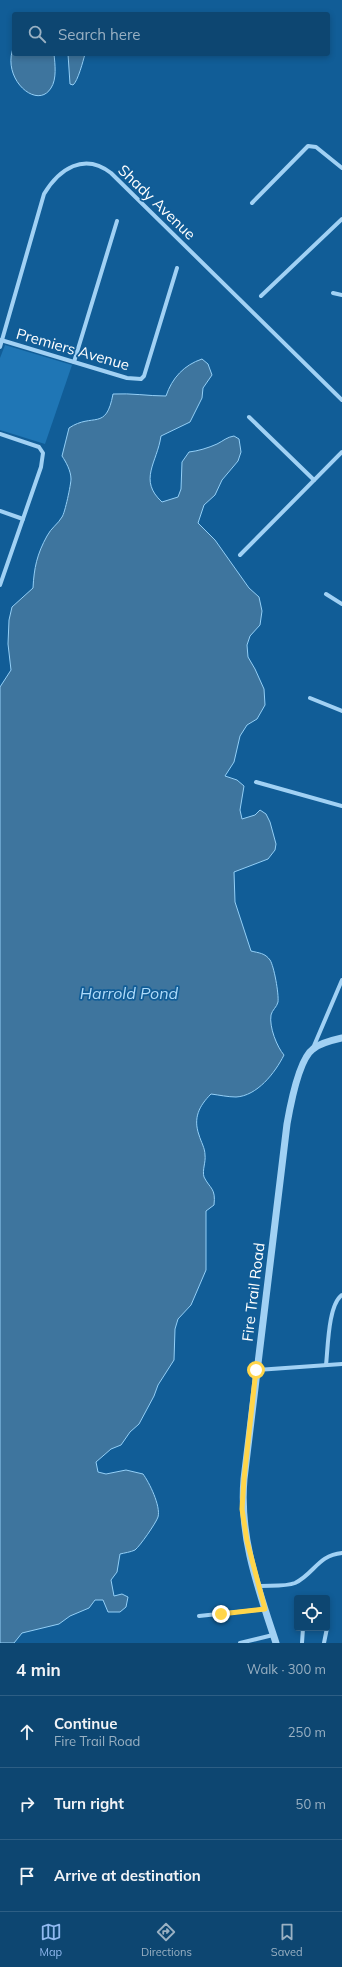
<!DOCTYPE html>
<html lang="en">
<head>
<meta charset="utf-8">
<style>
  :root { --surface:#0d4671; --page:#164d76; --text:#f1f3f6; --muted:#9ab1c3; --line:#2d5e84; --accent:#90b9f0 }
  body { margin:0; font-family:Mulish,sans-serif; background:var(--page); color:var(--text) }
  .controls { position:absolute; right:12px; bottom:12px; display:grid; overflow:hidden; border-radius:4px; box-shadow:0 2px 6px #0003 }
  .controls button { width:36px; height:36px; display:grid; place-items:center; padding:0; border:0; border-bottom:1px solid var(--line); background:var(--surface); color:var(--text); font:20px sans-serif }
  .stop { position:absolute; width:12px; height:12px; margin:-9px; border:3px solid #ffd54a; border-radius:50%; background:#fff }
  .stop.end { background:#ffd54a; border-color:#fff; box-shadow:0 1px 4px #0008 }
  .list { margin:0; padding:0; list-style:none }
  h2 { display:flex; justify-content:space-between; align-items:center; height:52px; margin:0; padding:0 16px; font-size:17px }
  h2 small { font-size:13px; font-weight:400; color:var(--muted) }
  .list li { display:grid; grid-template-columns:26px 1fr auto; gap:12px; align-items:center; box-sizing:border-box; height:72px; padding:0 16px; border-top:1px solid var(--line) }
  .list b { display:block; font-size:15px; white-space:nowrap }
  .list p { margin:0; font-size:13px; white-space:nowrap; color:var(--muted) }
  .list em { font-size:13px; font-style:normal; color:var(--muted) }
  .icon { flex:none; width:22px; height:22px; fill:none; stroke:currentColor; stroke-width:2; stroke-linecap:round; stroke-linejoin:round }
  .map { position:relative; flex:none; width:342px; height:1643px; overflow:hidden }
  .search { position:absolute; background:var(--surface); box-shadow:0 2px 6px #0003; left:12px; right:12px; top:12px; height:44px; display:flex; align-items:center; gap:10px; box-sizing:border-box; padding:0 14px; border-radius:4px; color:var(--muted); font-size:15px }
  .sheet { height:268px; background:var(--surface) }
  nav { display:flex; justify-content:space-around; align-items:center; box-sizing:border-box; height:56px; border-top:1px solid var(--line); background:var(--surface); font-size:11px; color:var(--muted) }
  nav a { display:grid; justify-items:center; gap:2px }
  nav .on { color:var(--accent) }
  .map>svg:first-child { display:block }
</style>
</head>
<body>
<div class="map">
<svg width="342" height="1643" viewBox="0 0 342 1643">
  <rect width="100%" height="100%" fill="#115d97"/>
  <!-- green -->
  <polygon fill="#1f76b5" points="5,345 72,365 45,444 0,430 0,358"/>
  <!-- water -->
  <g fill="#3e759e" stroke="#93cff7">
    <path d="M14 46V54H54C55 64 57 79 51 88 37 111 0 78 14 46Z"/>
    <path d="M68 54H85C83 61 78 81 73 85L70 84Z"/>
    <path d="M202 359 208 364 212 375 203 388 202 398 190 422 161 436C157 463 138 480 162 502L178 497 181 489 182 462 189 452C198 451 208 448 217 444 223 441 227 437 234 436L239 439 241 452 238 461 222 480 215 495 204 505 198 523 215 540 249 588 259 597 262 611 260 625 250 636 247 645 248 657 255 669 264 689 265 705 257 719 247 725 240 736 234 762 225 776 237 780 244 786 240 810 242 819 255 815 260 810 266 814 270 822 276 844 275 850 268 859 234 872 235 902 251 951C259 953 265 953 270 960 274 966 279 994 278 1002 277 1007 272 1010 271 1015 269 1027 277 1047 284 1055 275 1073 257 1096 236 1097 228 1097 219 1095 211 1094 199 1106 193 1118 199 1135 201 1142 205 1148 205 1155 206 1162 202 1170 204 1177 210 1189 216 1188 214 1205L206 1211V1270L191 1305 178 1319 175 1329 174 1360 158 1385 154 1396 139 1424 130 1432 121 1445 111 1449 96 1462 98 1472 106 1474 126 1470 143 1474C149 1482 161 1506 158 1517 156 1523 140 1546 135 1550 131 1552 124 1553 120 1554L117 1572 111 1580 114 1596 122 1594 128 1597 126 1607 120 1612H108L103 1600H95L89 1608 70 1616 59 1624 22 1633 14 1643H0V687L11 670 8 644 9 620 12 607 33 588C34 568 37 554 47 536 51 528 58 524 62 517 65 513 71 484 71 479 71 471 66 462 62 456L69 428C93 412 106 432 113 394 132 393 148 396 166 396 172 378 184 365 202 359Z"/>
  </g>
  <g fill="none" stroke-linecap="round" stroke-linejoin="round">
    <!-- minor -->
    <g stroke="#a1d1f4" stroke-width="4">
      <polyline points="252,203 308,146 316,147 342,168"/>
      <polyline points="333,293 342,295"/>
      <polyline points="261,296 342,219"/>
      <polyline points="1,340 127,378 141,379 144,376 177,268"/>
      <path d="M0 347 44 194C59 169 84 152 111 173L342 400"/>
      <polyline points="74,362 117,221"/>
      <polyline points="249,417 314,480"/>
      <polyline points="0,434 39,447 43,453 41,467 0,585"/>
      <polyline points="0,511 23,519"/>
      <polyline points="240,555 342,452"/>
      <polyline points="326,594 342,604"/>
      <polyline points="310,698 342,711"/>
      <polyline points="256,782 342,806"/>
      <polyline points="313,1048 342,980"/>
      <path d="M326 1365C328 1348 328 1305 342 1295"/>
      <polyline points="257,1370 342,1364"/>
      <path d="M258 1586C269 1585 285 1587 295 1583 314 1574 318 1555 342 1553"/>
      <polyline points="199,1616 265,1609"/>
      <polyline points="327,1625 328,1616"/>
      <polyline points="240,1643 273,1635"/>
      <polyline points="302,1643 303,1628"/>
      <polyline points="324,1643 327,1628"/>
    </g>
    <!-- tertiary -->
    <path stroke="#a1d1f4" stroke-width="7" d="M276 1643C258 1588 239 1537 244 1479L287 1124C290 1107 299 1059 313 1049 320 1043 333 1040 342 1038"/>
  </g>
  <g fill="none" stroke-linecap="round" stroke-linejoin="round">
    <!-- route -->
    <polyline stroke="#ffd54a" stroke-width="5" points="221,1614 265,1609 247,1541 242,1509 244,1479 256,1370"/>
  </g>
  <g text-anchor="middle" dominant-baseline="central" stroke-width="3.5" stroke-linejoin="round" paint-order="stroke">
    <!-- street labels -->
    <g font-size="15" fill="#fff" stroke="#115d97">
      <text transform="translate(157 202) rotate(44)">Shady Avenue</text>
      <text transform="translate(73 349) rotate(16)">Premiers Avenue</text>
      <text transform="translate(253 1292) rotate(-83)">Fire Trail Road</text>
    </g>
    <!-- water labels -->
    <g font-size="16" font-style="italic" fill="#aedbfa" stroke="#115d97">
      <text x="129" y="993">Harrold Pond</text>
    </g>
  </g>
</svg>
<div class="controls">
<button><svg class="icon" aria-label="locate" viewBox="0 0 24 24"><circle cx="12" cy="12" r="6"/><path d="M12 2v4M12 18v4M2 12h4M18 12h4"/></svg></button>
</div>
<div class="stop" style="left:256px;top:1370px"></div>
<div class="stop end" style="left:221px;top:1614px"></div>
<div class="search"><svg class="icon" aria-label="search" viewBox="0 0 24 24"><circle cx="10" cy="10" r="6"/><path d="M15 15l6 6"/></svg>Search here</div>
</div>
<section class="sheet">
<h2>4 min<small>Walk · 300 m</small></h2>
<ul class="list">
<li><svg class="icon" aria-label="ahead" viewBox="0 0 24 24"><path d="M12 20V5M6 11l6-6 6 6"/></svg><div><b>Continue</b><p>Fire Trail Road</p></div><em>250 m</em></li>
<li><svg class="icon" aria-label="right" viewBox="0 0 24 24"><path d="M7 20v-9h11M14 6l5 5-5 5"/></svg><div><b>Turn right</b></div><em>50 m</em></li>
<li><svg class="icon" aria-label="arrive" viewBox="0 0 24 24"><path d="M6 21V4h12l-3 4 3 4H6"/></svg><div><b>Arrive at destination</b></div></li>
</ul>
</section>
<nav>
<a class="on"><svg class="icon" aria-label="map" viewBox="0 0 24 24"><path d="M3 6l6-2 6 2 6-2v14l-6 2-6-2-6 2zM9 4v14M15 6v14"/></svg>Map</a>
<a><svg class="icon" aria-label="directions" viewBox="0 0 24 24"><path d="M12 3l9 9-9 9-9-9zM9 14v-3h6M13 9l2 2-2 2"/></svg>Directions</a>
<a><svg class="icon" aria-label="saved" viewBox="0 0 24 24"><path d="M7 4h10v16l-5-4-5 4z"/></svg>Saved</a>
</nav>
</body>
</html>
